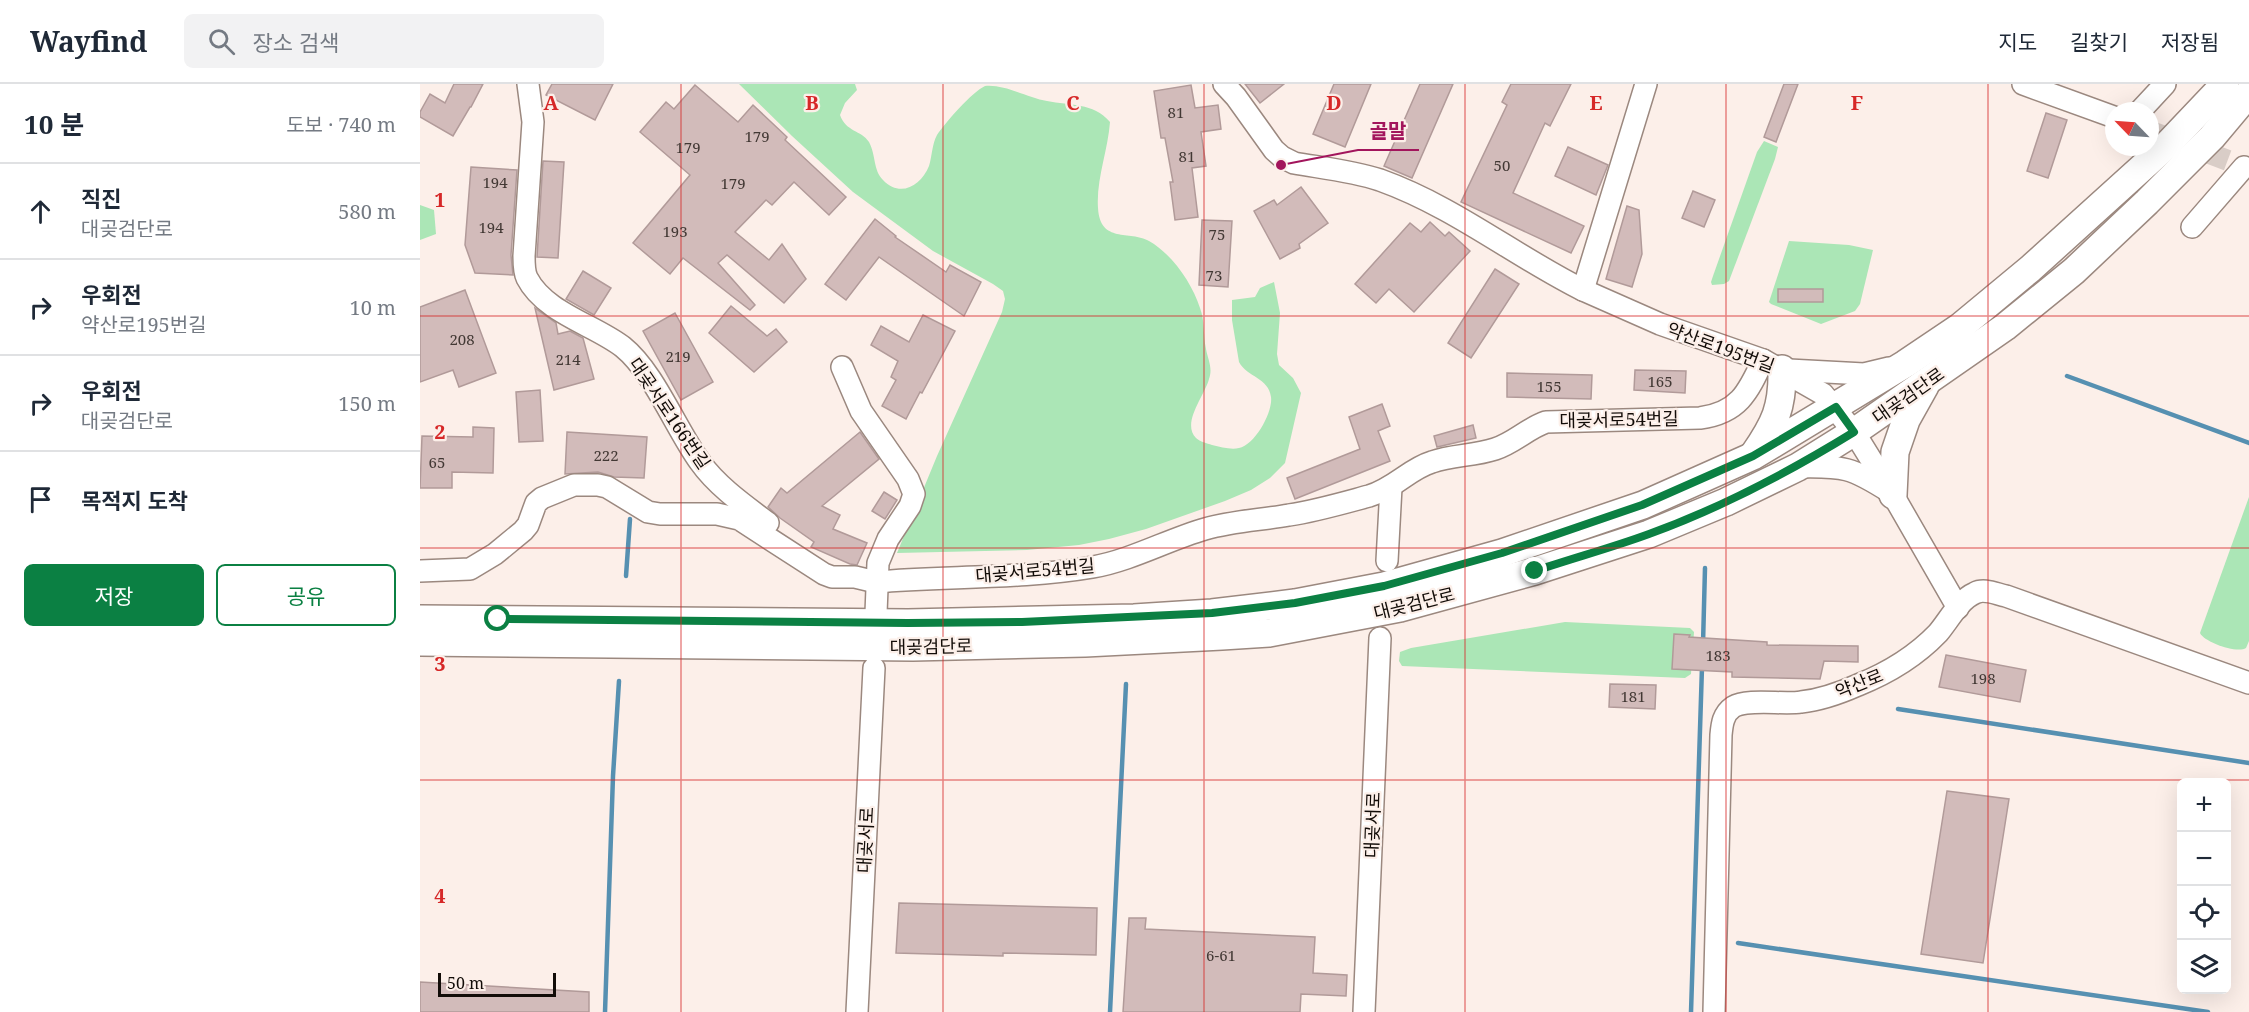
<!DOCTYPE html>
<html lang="ko">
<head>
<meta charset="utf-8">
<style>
  :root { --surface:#fff; --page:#f2f2f3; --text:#1f2937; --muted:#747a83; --line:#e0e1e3; --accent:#0b8043 }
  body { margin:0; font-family:"Noto Serif","Noto Sans KR",serif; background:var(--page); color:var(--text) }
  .controls { position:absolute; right:18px; bottom:18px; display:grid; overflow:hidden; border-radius:9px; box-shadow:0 6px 24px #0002 }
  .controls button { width:54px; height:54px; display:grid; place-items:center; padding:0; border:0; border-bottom:2px solid var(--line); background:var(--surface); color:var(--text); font:30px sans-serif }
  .compass { position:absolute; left:1685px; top:18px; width:54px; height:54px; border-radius:50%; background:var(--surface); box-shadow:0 6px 24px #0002; rotate:295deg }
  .scale { position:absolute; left:18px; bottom:15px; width:118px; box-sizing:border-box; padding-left:6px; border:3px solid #120c08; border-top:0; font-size:16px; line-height:21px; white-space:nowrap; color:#120c08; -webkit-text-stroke:4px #fcefe9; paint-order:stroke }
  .stop { position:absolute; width:18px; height:18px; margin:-14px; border:4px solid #0b8043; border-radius:50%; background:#fff }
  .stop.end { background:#0b8043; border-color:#fff; box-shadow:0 2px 6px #0008 }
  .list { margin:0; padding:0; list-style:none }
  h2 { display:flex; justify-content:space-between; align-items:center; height:78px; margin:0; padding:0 24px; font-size:26px }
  h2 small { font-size:20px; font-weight:400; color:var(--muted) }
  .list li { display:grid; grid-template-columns:39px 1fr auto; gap:18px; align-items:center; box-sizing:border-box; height:96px; padding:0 24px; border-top:2px solid var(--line) }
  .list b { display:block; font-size:22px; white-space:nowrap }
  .list p { margin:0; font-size:20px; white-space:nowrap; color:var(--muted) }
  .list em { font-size:20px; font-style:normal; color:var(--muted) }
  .actions { display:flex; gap:12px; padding:18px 24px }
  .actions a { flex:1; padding:14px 0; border:2px solid var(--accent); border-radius:9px; text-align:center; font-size:21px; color:var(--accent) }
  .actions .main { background:var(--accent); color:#fff }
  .icon { flex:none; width:33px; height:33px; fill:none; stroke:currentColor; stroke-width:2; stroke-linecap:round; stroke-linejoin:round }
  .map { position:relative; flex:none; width:1829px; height:928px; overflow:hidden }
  header { display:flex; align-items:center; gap:36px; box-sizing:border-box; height:84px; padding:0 30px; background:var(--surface); border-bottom:2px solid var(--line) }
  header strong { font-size:28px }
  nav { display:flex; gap:33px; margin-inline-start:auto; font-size:21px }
  .search { width:420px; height:54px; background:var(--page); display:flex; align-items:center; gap:15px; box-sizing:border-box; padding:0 21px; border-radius:9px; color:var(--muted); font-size:22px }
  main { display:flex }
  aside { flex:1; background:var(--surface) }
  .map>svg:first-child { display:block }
</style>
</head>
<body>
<header>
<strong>Wayfind</strong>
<div class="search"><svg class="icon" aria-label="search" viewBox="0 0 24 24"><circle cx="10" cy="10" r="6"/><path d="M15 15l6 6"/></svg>장소 검색</div>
<nav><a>지도</a><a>길찾기</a><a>저장됨</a></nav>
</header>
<main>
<aside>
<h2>10 분<small>도보 · 740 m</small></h2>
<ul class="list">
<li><svg class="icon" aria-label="ahead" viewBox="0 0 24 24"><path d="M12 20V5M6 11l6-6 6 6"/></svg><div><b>직진</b><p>대곶검단로</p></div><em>580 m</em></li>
<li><svg class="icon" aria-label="right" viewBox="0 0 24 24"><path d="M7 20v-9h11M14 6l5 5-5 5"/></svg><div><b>우회전</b><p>약산로195번길</p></div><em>10 m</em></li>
<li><svg class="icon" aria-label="right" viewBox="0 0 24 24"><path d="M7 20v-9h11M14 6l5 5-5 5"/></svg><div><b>우회전</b><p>대곶검단로</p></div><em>150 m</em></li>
<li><svg class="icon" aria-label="arrive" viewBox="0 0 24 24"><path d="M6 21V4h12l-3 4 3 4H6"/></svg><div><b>목적지 도착</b></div></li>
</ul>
<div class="actions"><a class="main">저장</a><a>공유</a></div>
</aside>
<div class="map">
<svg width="1829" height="928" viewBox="0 0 1829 928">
  <rect width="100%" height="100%" fill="#fcefe9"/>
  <!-- green -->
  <g fill="#abe6b6">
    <path d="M319 0H435L437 6 425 19 420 31C426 48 441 46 449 58 456 71 453 86 463 96 480 114 501 102 509 82 512 72 512 60 517 51 525 39 552 8 565 2 585 0 608 14 627 17 650 22 673 18 690 38 688 66 676 96 678 124 680 160 710 146 729 157 752 170 772 199 780 224 785 237 783 251 786 265 788 276 793 284 789 295 785 311 761 339 776 354 780 358 787 359 792 361 801 363 811 366 819 364 835 361 853 328 851 313 849 294 827 293 819 278L812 236V216L835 213 840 204 854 198 860 229 857 270 859 281 873 294 881 309 865 379 850 394 831 406 805 417 726 445 689 455 659 461 607 466 477 469 517 372 582 228 585 215 583 207 573 200 513 167 433 108 372 52Z"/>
    <polygon points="1344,57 1358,63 1355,75 1309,197 1304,200 1292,201 1291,198 1293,192 1337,68"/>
    <polygon points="0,121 14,126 16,150 0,156"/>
    <polygon points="1369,157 1429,161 1453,166 1440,220 1435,227 1401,240 1351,220 1349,218"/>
    <path d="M1829 413V557L1826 564C1817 570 1784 558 1780 549Z"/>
    <polygon points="1145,538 1270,544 1274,548 1271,590 1265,594 982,582 979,577 980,568 991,564"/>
  </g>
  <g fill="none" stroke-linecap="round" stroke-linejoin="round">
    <!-- stream -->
    <g stroke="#5690b1" stroke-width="4.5">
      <polyline points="1647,292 1829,359"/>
      <polyline points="206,492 210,435"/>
      <polyline points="1283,560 1285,484"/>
      <polyline points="1478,625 1829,679"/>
      <polyline points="1318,859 1788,928"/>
      <polyline points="185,928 193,692 199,597"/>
      <polyline points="690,928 706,600"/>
      <polyline points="1271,928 1282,583"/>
    </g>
  </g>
  <!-- building -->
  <g fill="#d2bbba" stroke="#b19a99" stroke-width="1.5">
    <polygon points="34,0 63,0 51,23 50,23 33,52 0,33 0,28 10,10 25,19"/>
    <polygon points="132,0 193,0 175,36 126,11"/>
    <polygon points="825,0 864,0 840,19"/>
    <polygon points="914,0 951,0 925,63 893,50"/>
    <polygon points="1000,0 1033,0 992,94 964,82"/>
    <polygon points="1091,0 1151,0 1130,42 1125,39 1093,109 1164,142 1151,169 1041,118 1087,21 1082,18"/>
    <polygon points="1364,0 1378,0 1356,58 1344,53"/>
    <polygon points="275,1 318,38 333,21 367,53 365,56 426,113 409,131 374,98 352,121 346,116 315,148 349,176 362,160 386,195 364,219 307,171 298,179 335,221 330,226 263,174 250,190 213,159 270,91 220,48 246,18 254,25"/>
    <polygon points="771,1 775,24 798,21 801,45 781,48 786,82 772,84 778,133 755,136 750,98 753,98 745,54 741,54 734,7"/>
    <polygon points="1626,29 1647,36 1628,94 1607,87"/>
    <polygon points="1148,63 1188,81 1176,111 1135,92"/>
    <polygon points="123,77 144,78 138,174 117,173"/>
    <polygon points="51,83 97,86 91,171 93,191 55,189 45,161"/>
    <polygon points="881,103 908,139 879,160 880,164 860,175 834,127 854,116 857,121"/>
    <polygon points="1273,107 1295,116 1284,143 1262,134"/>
    <polygon points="1207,122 1219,126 1222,170 1212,203 1186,195"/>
    <polygon points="455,135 476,152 475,153 526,188 530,181 561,198 544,232 459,173 426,216 405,200"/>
    <polygon points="782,136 812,137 808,203 779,201"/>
    <polygon points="1010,138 1025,152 1029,148 1050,167 994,228 969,205 956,219 935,200 990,139 1001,148"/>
    <polygon points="1075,185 1099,200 1051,274 1028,259"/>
    <polygon points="163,187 191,204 174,231 146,215"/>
    <rect x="1358" y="205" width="45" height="13"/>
    <polygon points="45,206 76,289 39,303 33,286 0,298 0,223"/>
    <polygon points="311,222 347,252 356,245 367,258 334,288 289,249"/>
    <polygon points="115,224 136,239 138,250 150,247 163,254 174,295 134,306"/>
    <polygon points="255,229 293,298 261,316 223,247"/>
    <polygon points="503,231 535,247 502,309 500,308 486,335 462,322 476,296 471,293 478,277 451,261 461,242 489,258"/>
    <polygon points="1215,286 1266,287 1265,309 1214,306"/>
    <polygon points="1087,289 1172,291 1171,315 1087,313"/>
    <polygon points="120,306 123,357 99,358 96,308"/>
    <polygon points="962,320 970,342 958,347 970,377 875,415 867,394 940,365 929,333"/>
    <polygon points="1053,341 1056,354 1017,363 1014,352"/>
    <polygon points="53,343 74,344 73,389 32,388 32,404 0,404 2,352 53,353"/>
    <polygon points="147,348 227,353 224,394 194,393 178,388 145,390"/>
    <polygon points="440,348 459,375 402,422 420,431 413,445 447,459 437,481 430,480 391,463 394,458 360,434 348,423 361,404 367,409"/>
    <polygon points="464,408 477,416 465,435 452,427"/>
    <polygon points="1254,550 1270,551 1269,553 1347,558 1347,561 1438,562 1438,578 1404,577 1400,595 1312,593 1312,588 1252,585"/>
    <polygon points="1526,571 1606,586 1600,618 1519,603"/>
    <polygon points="1190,600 1236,601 1235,625 1189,623"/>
    <polygon points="1527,707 1589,715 1563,879 1501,870"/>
    <polygon points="479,819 677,824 676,871 583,869 583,872 476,869"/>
    <polygon points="709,834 726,834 725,845 895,853 893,889 927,891 926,912 881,910 880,928 703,928"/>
    <polygon points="0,898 169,908 169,928 0,928"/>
  </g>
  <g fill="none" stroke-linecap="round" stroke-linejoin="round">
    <!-- minor-tunnel -->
    <polyline stroke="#d9cdc7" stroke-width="21" stroke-dasharray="21 10" stroke-linecap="butt" points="1730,47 1812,78"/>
    <!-- minor casing -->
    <g stroke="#9b887f" stroke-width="24">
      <g id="minor">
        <path d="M108 0 113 38 104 172C104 179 104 188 107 194 125 229 175 241 203 263 234 288 256 345 280 378 297 402 324 421 348 439"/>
        <path d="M804 0 816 13 854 66 862 73 874 79C903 84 933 87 960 96 1035 123 1093 171 1163 206L1226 0"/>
        <polyline points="1603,0 1694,33"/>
        <polyline points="1720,27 1745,0"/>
        <polyline points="1772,143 1824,83"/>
        <polyline points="1163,206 1240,240 1343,276 1403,310 1434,348 1473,411 1538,524"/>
        <polyline points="422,283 441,327 488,395 494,410 490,422 468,455 458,479 456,529"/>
        <polyline points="1369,286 1444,290 1469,284"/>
        <path d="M1378 383C1424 382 1431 383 1470 408"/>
        <polyline points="967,477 971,403"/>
        <path d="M0 487 50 485 75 470 103 447 108 441 116 419 122 414 154 401H178L187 403 228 428 240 430H297L319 435 404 490 412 493H435L456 498C527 492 603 495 673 483 712 476 747 456 785 445 813 437 841 436 869 431 896 427 923 419 949 412 975 404 989 385 1012 378 1032 371 1054 372 1075 365 1094 359 1108 344 1126 338L1280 334C1318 329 1328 309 1343 276"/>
        <polyline points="437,928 454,584"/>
        <polyline points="944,928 960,554"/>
        <path d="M1294 928 1301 651C1302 640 1303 630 1313 623 1328 614 1363 621 1381 618 1400 616 1420 609 1438 601 1468 589 1495 573 1518 549 1529 536 1539 516 1555 509 1564 504 1576 510 1586 512L1829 599"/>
      </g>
    </g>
    <!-- major casing -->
    <g stroke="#9b887f" stroke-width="30">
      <g id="major">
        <path d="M1334 370C1355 340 1363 323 1362 285"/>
        <polyline points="1473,411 1475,368 1486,336 1505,302"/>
        <polyline points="0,535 488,539 714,534 792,529 875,519 964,502 1082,469 1223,421 1333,372 1485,280 1540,243 1610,185 1747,61 1805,0"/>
        <polyline points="0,558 493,563 665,559 802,552 849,549 980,524 1115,487 1229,450 1306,418 1378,383 1434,348 1585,243 1654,187 1727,118 1792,53 1829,9"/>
      </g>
    </g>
    <!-- minor -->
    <use href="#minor" stroke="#fff" stroke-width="21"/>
    <!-- major -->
    <use href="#major" stroke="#fff" stroke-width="27"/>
  </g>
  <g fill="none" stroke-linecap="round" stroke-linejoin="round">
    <!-- route -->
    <path stroke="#0b8043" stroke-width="8" d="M78 535 488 539 602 538 792 529 875 519 964 502 1082 469 1222 421 1333 372 1416 323 1434 348C1369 388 1301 424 1229 450 1191 464 1153 474 1115 487"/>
  </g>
  <!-- grid -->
  <path fill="none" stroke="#d62828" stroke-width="1.5" stroke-opacity="0.55" d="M261 0V928M523 0V928M784 0V928M1045 0V928M1306 0V928M1568 0V928M0 232H1829M0 464H1829M0 696H1829"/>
  <g text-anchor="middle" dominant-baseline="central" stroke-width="4.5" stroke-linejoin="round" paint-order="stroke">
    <!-- number labels -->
    <g font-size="15" fill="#423834">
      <text x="756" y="28">81</text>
      <text x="337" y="52">179</text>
      <text x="268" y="63">179</text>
      <text x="767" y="72">81</text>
      <text x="1082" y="81">50</text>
      <text x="75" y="98">194</text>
      <text x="313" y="99">179</text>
      <text x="71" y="143">194</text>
      <text x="255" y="147">193</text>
      <text x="797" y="150">75</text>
      <text x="794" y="191">73</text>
      <text x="42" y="255">208</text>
      <text x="258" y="272">219</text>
      <text x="148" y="275">214</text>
      <text x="1240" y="297">165</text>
      <text x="1129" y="302">155</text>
      <text x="186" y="371">222</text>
      <text x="17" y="378">65</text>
      <text x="1298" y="571">183</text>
      <text x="1563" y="594">198</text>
      <text x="1213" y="612">181</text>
      <text x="801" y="871">6-61</text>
    </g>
    <!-- street labels -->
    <g font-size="18" fill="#120c08" stroke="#fcefe9">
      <text transform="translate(1301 263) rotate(20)">약산로195번길</text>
      <text transform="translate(1488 311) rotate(-35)">대곶검단로</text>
      <text transform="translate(250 329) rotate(56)">대곶서로166번길</text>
      <text transform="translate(1199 335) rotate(-1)">대곶서로54번길</text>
      <text transform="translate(615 486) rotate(-5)">대곶서로54번길</text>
      <text transform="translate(994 519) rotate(-14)">대곶검단로</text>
      <text transform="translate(511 562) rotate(-1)">대곶검단로</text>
      <text transform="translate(1439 599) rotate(-22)">약산로</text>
      <text transform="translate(952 741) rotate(-88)">대곶서로</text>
      <text transform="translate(445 756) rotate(-87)">대곶서로</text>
    </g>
  </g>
  <g font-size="20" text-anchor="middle" font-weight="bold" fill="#d62828" stroke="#fcefe9" stroke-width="4.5" stroke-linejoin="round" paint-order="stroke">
    <text x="131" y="26">A</text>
    <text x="392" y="26">B</text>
    <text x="653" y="26">C</text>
    <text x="914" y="26">D</text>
    <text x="1176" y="26">E</text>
    <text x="1437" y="26">F</text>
    <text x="20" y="123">1</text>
    <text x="20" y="355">2</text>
    <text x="20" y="587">3</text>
    <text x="20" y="819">4</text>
  </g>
  <!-- callouts -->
  <path fill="none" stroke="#a2155c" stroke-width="2" d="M861 81L938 66H999"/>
  <circle fill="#a2155c" stroke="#fcefe9" stroke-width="2" cx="861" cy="81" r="6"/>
  <g font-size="20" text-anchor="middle" font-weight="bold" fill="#a2155c" stroke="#fcefe9" stroke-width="4.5" stroke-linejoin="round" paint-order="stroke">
    <text x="968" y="54">골말</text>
  </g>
</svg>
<div class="controls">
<button>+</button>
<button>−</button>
<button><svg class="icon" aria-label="locate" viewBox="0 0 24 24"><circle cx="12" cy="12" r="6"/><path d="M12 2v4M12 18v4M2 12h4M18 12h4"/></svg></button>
<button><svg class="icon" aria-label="layers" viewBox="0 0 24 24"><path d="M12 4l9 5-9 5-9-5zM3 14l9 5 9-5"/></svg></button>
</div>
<svg class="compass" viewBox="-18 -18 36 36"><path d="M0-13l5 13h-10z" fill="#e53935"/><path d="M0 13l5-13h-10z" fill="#747a83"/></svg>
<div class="scale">50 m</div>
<div class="stop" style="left:78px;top:535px"></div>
<div class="stop end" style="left:1115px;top:487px"></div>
</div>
</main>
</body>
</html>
